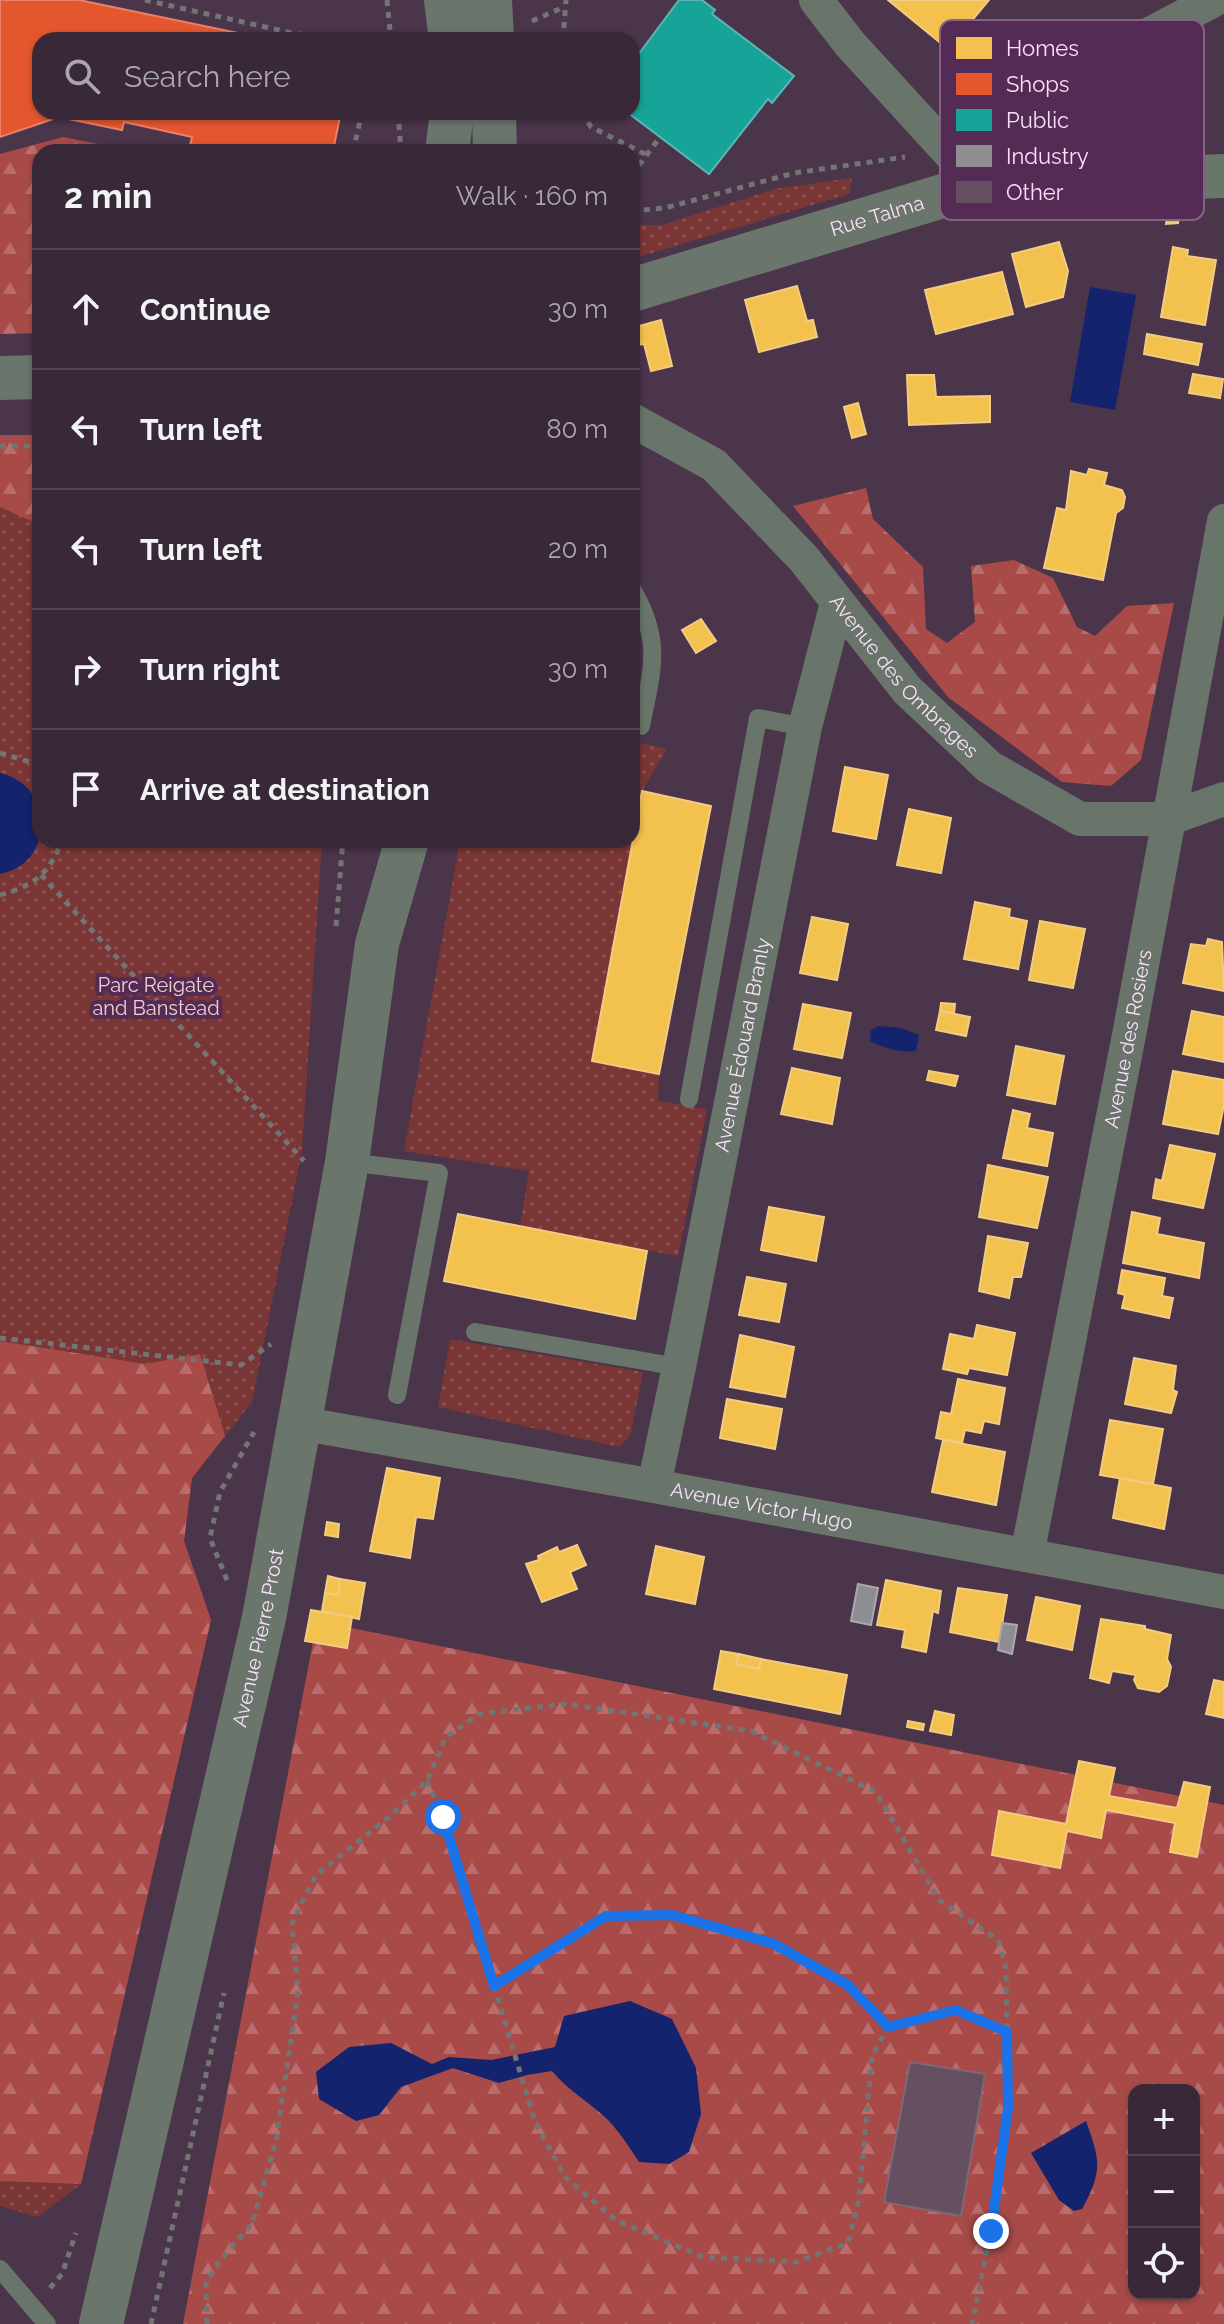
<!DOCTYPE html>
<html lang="en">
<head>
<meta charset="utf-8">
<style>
  :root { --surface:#382838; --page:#433443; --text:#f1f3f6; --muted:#aba6ae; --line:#524453 }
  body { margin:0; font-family:Raleway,sans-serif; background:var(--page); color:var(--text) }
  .controls { position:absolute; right:24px; bottom:24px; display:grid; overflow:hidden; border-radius:16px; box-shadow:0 2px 6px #0004 }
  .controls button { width:72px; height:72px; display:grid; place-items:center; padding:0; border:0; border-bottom:2px solid var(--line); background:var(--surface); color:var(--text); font:40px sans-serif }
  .stop { position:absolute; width:24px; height:24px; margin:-18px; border:6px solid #1a73e8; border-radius:50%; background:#fff }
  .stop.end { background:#1a73e8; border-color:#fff; box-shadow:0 2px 8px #0008 }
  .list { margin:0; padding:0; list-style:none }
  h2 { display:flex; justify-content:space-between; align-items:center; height:104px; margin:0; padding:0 32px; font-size:34px }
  h2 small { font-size:26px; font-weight:400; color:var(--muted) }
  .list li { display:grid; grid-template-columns:52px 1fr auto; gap:24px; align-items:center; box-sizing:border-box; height:120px; padding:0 32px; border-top:2px solid var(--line) }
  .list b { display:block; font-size:30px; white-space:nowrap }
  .list em { font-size:26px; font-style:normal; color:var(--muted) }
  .icon { flex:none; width:44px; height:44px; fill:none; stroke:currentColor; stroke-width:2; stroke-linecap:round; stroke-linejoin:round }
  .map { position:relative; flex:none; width:1224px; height:2324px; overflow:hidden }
  .search { position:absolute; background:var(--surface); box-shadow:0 2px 6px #0004; left:32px; top:32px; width:608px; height:88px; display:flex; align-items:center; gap:20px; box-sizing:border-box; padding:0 28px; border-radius:24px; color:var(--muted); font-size:30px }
  .panel { position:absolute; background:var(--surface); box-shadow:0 2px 6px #0004; left:32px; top:144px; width:608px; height:704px; border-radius:24px }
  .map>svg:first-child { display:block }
</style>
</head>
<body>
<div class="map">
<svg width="1224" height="2324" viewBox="0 0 1224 2324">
  <defs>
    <pattern id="grass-dots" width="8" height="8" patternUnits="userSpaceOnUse" patternTransform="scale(2)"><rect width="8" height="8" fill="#793635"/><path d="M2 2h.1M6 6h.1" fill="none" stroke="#8d5353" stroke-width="1.8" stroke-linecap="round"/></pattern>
    <pattern id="forest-firs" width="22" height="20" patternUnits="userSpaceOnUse" patternTransform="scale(2)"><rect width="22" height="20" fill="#a84b48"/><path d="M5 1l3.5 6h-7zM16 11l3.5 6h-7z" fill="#b96d6c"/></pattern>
  </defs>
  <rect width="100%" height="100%" fill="#4b354b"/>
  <!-- grass -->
  <g fill="url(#grass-dots)">
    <polygon points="852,178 849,194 632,259 632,225 662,225 775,189"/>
    <polygon points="0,435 40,435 40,840 322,840 302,1151 252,1402 192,1478 184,1541 211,1620 81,2184 38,2217 0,2206"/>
    <polygon points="632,741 667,749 642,791 592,1060 659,1074 658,1101 707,1109 678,1256 520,1226 529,1171 404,1151 460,840 632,840"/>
    <polygon points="450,1339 643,1372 630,1436 619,1447 438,1407"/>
  </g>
  <!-- forest -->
  <g fill="url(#forest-firs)" fill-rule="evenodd">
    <polygon points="63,137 139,152 40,152 40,333 0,334 0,154"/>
    <polygon points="0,435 40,435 40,525 0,507"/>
    <polygon points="866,488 873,519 923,567 926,629 947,643 975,622 971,566 1014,560 1053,578 1077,627 1095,636 1127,606 1174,603 1141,760 1111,786 1062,782 948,697 793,506"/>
    <polygon points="0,1341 145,1364 200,1354 225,1436 192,1478 184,1541 211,1620 81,2184 0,2181"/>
    <path d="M317 1621 1224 1805V2324H183ZM1134 2090H1194V2294H1134Z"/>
  </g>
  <!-- water -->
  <g fill="#13236d">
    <polygon points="1090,287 1136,295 1115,410 1070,402"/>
    <path d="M0 773C55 785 55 864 0 874Z"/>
    <path d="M879 1026 901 1028 919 1035 916 1051C899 1053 885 1048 870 1041L871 1030Z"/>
    <path d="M630 2001 672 2019 696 2068 701 2114 689 2152 669 2164 639 2162C630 2148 620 2133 609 2121 589 2101 569 2092 552 2071L527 2075 499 2083 453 2068 401 2087 379 2115 356 2121 319 2099 316 2072 349 2047 391 2043 432 2064 449 2057 491 2060 555 2047 564 2016Z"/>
    <path d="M1086 2121C1100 2160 1103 2171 1082 2209L1074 2211 1059 2200 1031 2153Z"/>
  </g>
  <!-- homes -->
  <g fill="#f2c14e" stroke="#f4cb82" stroke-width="2">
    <polygon points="888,0 989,0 948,49"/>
    <polygon points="1168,214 1179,214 1178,223 1166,224"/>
    <polygon points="1059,242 1068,271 1063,297 1026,307 1012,254"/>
    <polygon points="1173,247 1188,250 1187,256 1216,260 1205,325 1161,317"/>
    <polygon points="1002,272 1013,314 936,334 925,290"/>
    <polygon points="797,286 807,321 813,320 817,337 759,352 745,300"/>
    <polygon points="661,320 672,366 651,371 644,344 636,345 632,328"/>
    <polygon points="1147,334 1202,344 1198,365 1144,354"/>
    <polygon points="1193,374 1223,379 1220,398 1189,393"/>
    <polygon points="907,375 934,375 936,397 990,396 990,422 909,425"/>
    <polygon points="858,403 866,434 852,438 844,407"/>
    <polygon points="1089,469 1107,473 1104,485 1122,490 1125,497 1123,508 1116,513 1103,580 1044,568 1057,508 1066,510 1071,471 1087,475"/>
    <polygon points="701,619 716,641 696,653 682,630"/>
    <polygon points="845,767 888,775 876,839 833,831"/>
    <polygon points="642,791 711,806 659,1074 592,1061"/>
    <polygon points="909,809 951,818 941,873 897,865"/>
    <polygon points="975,902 1010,909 1009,917 1027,921 1018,969 964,959"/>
    <polygon points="812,917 848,924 837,980 800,973"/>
    <polygon points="1040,921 1085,929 1073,988 1029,980"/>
    <polygon points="1208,939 1222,942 1224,991 1183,983 1191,944 1206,946"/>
    <polygon points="941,1003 955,1004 954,1014 940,1011"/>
    <polygon points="803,1004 851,1013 842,1058 794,1049"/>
    <polygon points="940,1011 970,1017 966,1036 936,1030"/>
    <polygon points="1192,1011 1224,1017 1224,1062 1183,1054"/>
    <polygon points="1016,1046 1064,1056 1055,1104 1007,1095"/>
    <polygon points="792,1068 840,1078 832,1124 781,1114"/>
    <polygon points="929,1071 958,1076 955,1086 927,1080"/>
    <polygon points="1173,1071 1224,1080 1224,1105 1218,1134 1163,1124"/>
    <polygon points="1013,1110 1030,1114 1027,1128 1053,1133 1047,1166 1003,1158"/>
    <polygon points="1170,1145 1215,1154 1203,1208 1153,1198 1156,1179 1162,1181"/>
    <polygon points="988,1165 1048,1177 1037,1228 979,1217"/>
    <polygon points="769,1207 824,1217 816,1261 761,1250"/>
    <polygon points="1132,1212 1160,1218 1157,1234 1204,1243 1199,1278 1123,1263"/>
    <polygon points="458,1214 647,1251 635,1319 444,1281"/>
    <polygon points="988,1236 1028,1243 1021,1277 1013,1277 1009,1298 979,1291"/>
    <polygon points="1122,1270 1165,1278 1162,1296 1173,1298 1169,1318 1122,1308 1125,1295 1118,1293"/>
    <polygon points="747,1277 786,1284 779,1322 739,1315"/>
    <polygon points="977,1325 1015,1333 1007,1375 969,1368 967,1374 943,1369 950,1334 974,1339"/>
    <polygon points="740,1335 794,1347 785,1397 730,1387"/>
    <polygon points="1134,1358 1176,1366 1173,1390 1177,1392 1171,1413 1125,1404"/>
    <polygon points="958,1379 1005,1388 999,1424 984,1421 981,1433 965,1430 962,1443 936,1438 941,1412 951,1414"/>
    <polygon points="727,1399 782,1409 775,1449 720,1438"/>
    <polygon points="1110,1420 1163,1429 1153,1484 1100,1475"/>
    <polygon points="943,1440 1005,1452 996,1505 932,1492"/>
    <polygon points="387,1468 440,1478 433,1519 416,1517 410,1558 370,1551"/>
    <polygon points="1120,1478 1171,1488 1164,1529 1113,1518"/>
    <polygon points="327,1522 339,1524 338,1537 325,1535"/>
    <polygon points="577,1545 586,1565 570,1572 577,1589 542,1602 526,1564 539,1560 538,1556 557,1547 559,1552"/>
    <polygon points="656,1546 704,1557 695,1604 646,1594"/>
    <polygon points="328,1576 340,1579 338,1595 325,1593"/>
    <polygon points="340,1579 365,1583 359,1619 322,1611 325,1593 338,1595"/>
    <polygon points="886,1580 941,1591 938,1613 933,1611 926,1652 902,1647 905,1630 877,1625"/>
    <polygon points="958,1588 1007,1595 999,1642 950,1632"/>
    <polygon points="1036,1597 1080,1606 1072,1650 1027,1640"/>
    <polygon points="311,1610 352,1617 347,1648 305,1641"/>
    <polygon points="1101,1619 1145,1626 1145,1629 1171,1635 1167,1659 1171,1667 1167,1686 1159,1692 1138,1688 1134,1680 1136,1675 1112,1671 1109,1683 1090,1678"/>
    <polygon points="721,1651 739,1654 736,1664 759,1669 761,1659 847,1675 840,1714 714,1689"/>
    <polygon points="739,1654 761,1659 759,1669 736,1664"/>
    <polygon points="1214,1680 1224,1682 1224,1718 1206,1714"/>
    <polygon points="935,1711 954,1715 951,1735 930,1731"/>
    <polygon points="908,1721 924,1724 923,1730 907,1727"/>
    <polygon points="1079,1761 1115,1768 1109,1796 1177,1808 1184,1782 1210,1787 1197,1857 1170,1852 1175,1823 1106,1810 1101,1838 1067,1831 1060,1868 992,1855 999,1811 1066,1824"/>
  </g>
  <!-- shops -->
  <polygon fill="#e4572e" stroke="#eb806b" stroke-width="2" points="0,0 79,0 272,40 40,40 40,112 341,112 333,151 305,146 304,152 216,152 190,146 192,137 124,122 122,130 59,117 0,137"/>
  <!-- public -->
  <polygon fill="#17a398" stroke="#5bb6b5" stroke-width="2" points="679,0 702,0 715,10 712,14 794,76 772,103 768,99 709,174 627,112 632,112 632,63"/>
  <!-- industry -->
  <g fill="#8d8d92" stroke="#aea6b1" stroke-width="2">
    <polygon points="858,1584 878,1588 871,1625 851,1621"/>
    <polygon points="1002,1623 1017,1625 1012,1654 998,1650"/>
  </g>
  <!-- building -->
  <polygon fill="#645060" stroke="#7e6878" stroke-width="2" points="910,2062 985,2074 961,2216 884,2202"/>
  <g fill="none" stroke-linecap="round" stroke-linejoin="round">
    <!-- path -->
    <g stroke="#737474" stroke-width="5" stroke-dasharray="6 6" stroke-linecap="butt">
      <polyline points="145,0 292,33 338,40"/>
      <polyline points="387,0 391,40"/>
      <polyline points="532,21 564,7"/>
      <polyline points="563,40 566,0"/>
      <polyline points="398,112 401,152"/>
      <polyline points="582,112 591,127 647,155"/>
      <polyline points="353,152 362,112"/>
      <polyline points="632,175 660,137"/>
      <polyline points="632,211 665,208 794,173 905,157"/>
      <polyline points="0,446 40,446"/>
      <polyline points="0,753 30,762 40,771"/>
      <polyline points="41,875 304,1161"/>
      <path d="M0 895C34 886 50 873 62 840"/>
      <polyline points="336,926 343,840"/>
      <polyline points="0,1338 241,1365 271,1344"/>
      <polyline points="227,1580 210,1538 220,1492 254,1432"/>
      <polyline points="427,1781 443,1817 535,2122 565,2177 617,2221 703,2257 796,2262 848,2243 859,2199 872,2056 888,2027 956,2010 1007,2032"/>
      <polyline points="494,1986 606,1916 672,1915 772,1943 848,1985 888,2027"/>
      <polyline points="50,2288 62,2274 76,2233"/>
      <polyline points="151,2324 224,1993"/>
      <polyline points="207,2324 206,2283 220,2260 252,2224 276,2141 298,1992 292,1923 316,1875 389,1817 427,1781 446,1737 479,1714 566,1704 751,1731 876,1792 939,1900 998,1940 1006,1968 1008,2108 991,2231 972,2324"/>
    </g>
    <!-- lane -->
    <g stroke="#69746a" stroke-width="18">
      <path d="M632 589C663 641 652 670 641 726"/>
      <polyline points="689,1099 758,718 805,727"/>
      <polyline points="347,1162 439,1173 397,1395"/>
      <polyline points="475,1332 679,1367"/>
      <polyline points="0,2269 47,2324"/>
    </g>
    <!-- street -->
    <g stroke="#69746a" stroke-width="34">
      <polyline points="816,0 850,44 979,185 1018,128 1065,79 1214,0"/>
      <path id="s1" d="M632 420 714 465 804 559 907 690 989 767 1080 819H1168L1224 799"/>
      <path id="s2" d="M299 1423 654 1486 1224 1592"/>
      <path id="s3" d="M654 1486 679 1367 805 727 837 603"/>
      <path id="s4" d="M1027 1555 1130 1030 1224 521"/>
    </g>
    <!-- secondary -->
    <g stroke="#6a756c" stroke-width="44">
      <polyline points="446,0 451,40"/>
      <polyline points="490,0 492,40"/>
      <polyline points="494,112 495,152"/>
      <polyline points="447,152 452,112"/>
      <path id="s5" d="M632 290 979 185 1066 171 1139 179 1224 176"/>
      <polyline points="0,378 40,377"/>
      <path id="s6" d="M101 2324 264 1618 347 1162 377 944 407 840"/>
    </g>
  </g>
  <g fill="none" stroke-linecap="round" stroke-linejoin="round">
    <!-- route -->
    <polyline stroke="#1a73e8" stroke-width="10" points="443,1817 494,1986 606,1916 672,1915 772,1943 848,1985 888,2027 956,2010 1007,2032 1008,2108 991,2231"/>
  </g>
  <g text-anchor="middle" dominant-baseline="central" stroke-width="8" stroke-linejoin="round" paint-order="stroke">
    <!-- street labels -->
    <g font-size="20" fill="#fae1fa" stroke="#542b55">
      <text stroke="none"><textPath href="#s5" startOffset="256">Rue Talma</textPath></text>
      <text stroke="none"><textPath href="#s1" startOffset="378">Avenue des Ombrages</textPath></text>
      <text stroke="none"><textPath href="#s4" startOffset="526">Avenue des Rosiers</textPath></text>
      <text stroke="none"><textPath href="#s3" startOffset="450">Avenue Édouard Branly</textPath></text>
      <text stroke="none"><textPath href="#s2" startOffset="470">Avenue Victor Hugo</textPath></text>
      <text stroke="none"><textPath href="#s6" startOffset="704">Avenue Pierre Prost</textPath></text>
    </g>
    <!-- park labels -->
    <g font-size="20" fill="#eed1cd" stroke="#542b55">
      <text x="156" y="985">Parc Reigate<tspan x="156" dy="23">and Banstead</tspan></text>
    </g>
  </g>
  <!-- legend -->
  <rect x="940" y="20" width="264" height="200" rx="12" fill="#542b55" stroke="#866286" stroke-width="2"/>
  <rect x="956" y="37" width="36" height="22" fill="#f2c14e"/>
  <rect x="956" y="73" width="36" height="22" fill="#e4572e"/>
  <rect x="956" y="109" width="36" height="22" fill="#17a398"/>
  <rect x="956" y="145" width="36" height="22" fill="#8d8d92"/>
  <rect x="956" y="181" width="36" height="22" fill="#645060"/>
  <g font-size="22" fill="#fae1fa">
    <text x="1006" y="56">Homes</text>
    <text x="1006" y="92">Shops</text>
    <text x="1006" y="128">Public</text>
    <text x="1006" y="164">Industry</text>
    <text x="1006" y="200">Other</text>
  </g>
</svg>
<div class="controls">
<button>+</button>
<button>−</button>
<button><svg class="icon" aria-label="locate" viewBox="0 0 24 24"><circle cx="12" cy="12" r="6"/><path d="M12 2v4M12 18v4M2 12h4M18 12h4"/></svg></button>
</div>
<div class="stop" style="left:443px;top:1817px"></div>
<div class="stop end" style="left:991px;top:2231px"></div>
<div class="search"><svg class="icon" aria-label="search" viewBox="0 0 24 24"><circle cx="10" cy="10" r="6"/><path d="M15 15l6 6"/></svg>Search here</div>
<section class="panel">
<h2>2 min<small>Walk · 160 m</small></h2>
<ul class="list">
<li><svg class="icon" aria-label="ahead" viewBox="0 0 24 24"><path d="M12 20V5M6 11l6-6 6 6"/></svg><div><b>Continue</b></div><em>30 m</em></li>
<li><svg class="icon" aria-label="left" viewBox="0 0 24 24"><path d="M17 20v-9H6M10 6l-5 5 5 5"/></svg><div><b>Turn left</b></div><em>80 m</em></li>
<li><svg class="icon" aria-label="left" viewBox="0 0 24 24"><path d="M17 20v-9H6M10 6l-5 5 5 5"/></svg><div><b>Turn left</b></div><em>20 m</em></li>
<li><svg class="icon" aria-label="right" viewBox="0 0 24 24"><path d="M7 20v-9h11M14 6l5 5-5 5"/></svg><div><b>Turn right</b></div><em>30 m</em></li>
<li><svg class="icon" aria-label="arrive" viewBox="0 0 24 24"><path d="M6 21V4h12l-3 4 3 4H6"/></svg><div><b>Arrive at destination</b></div></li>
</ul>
</section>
</div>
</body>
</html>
